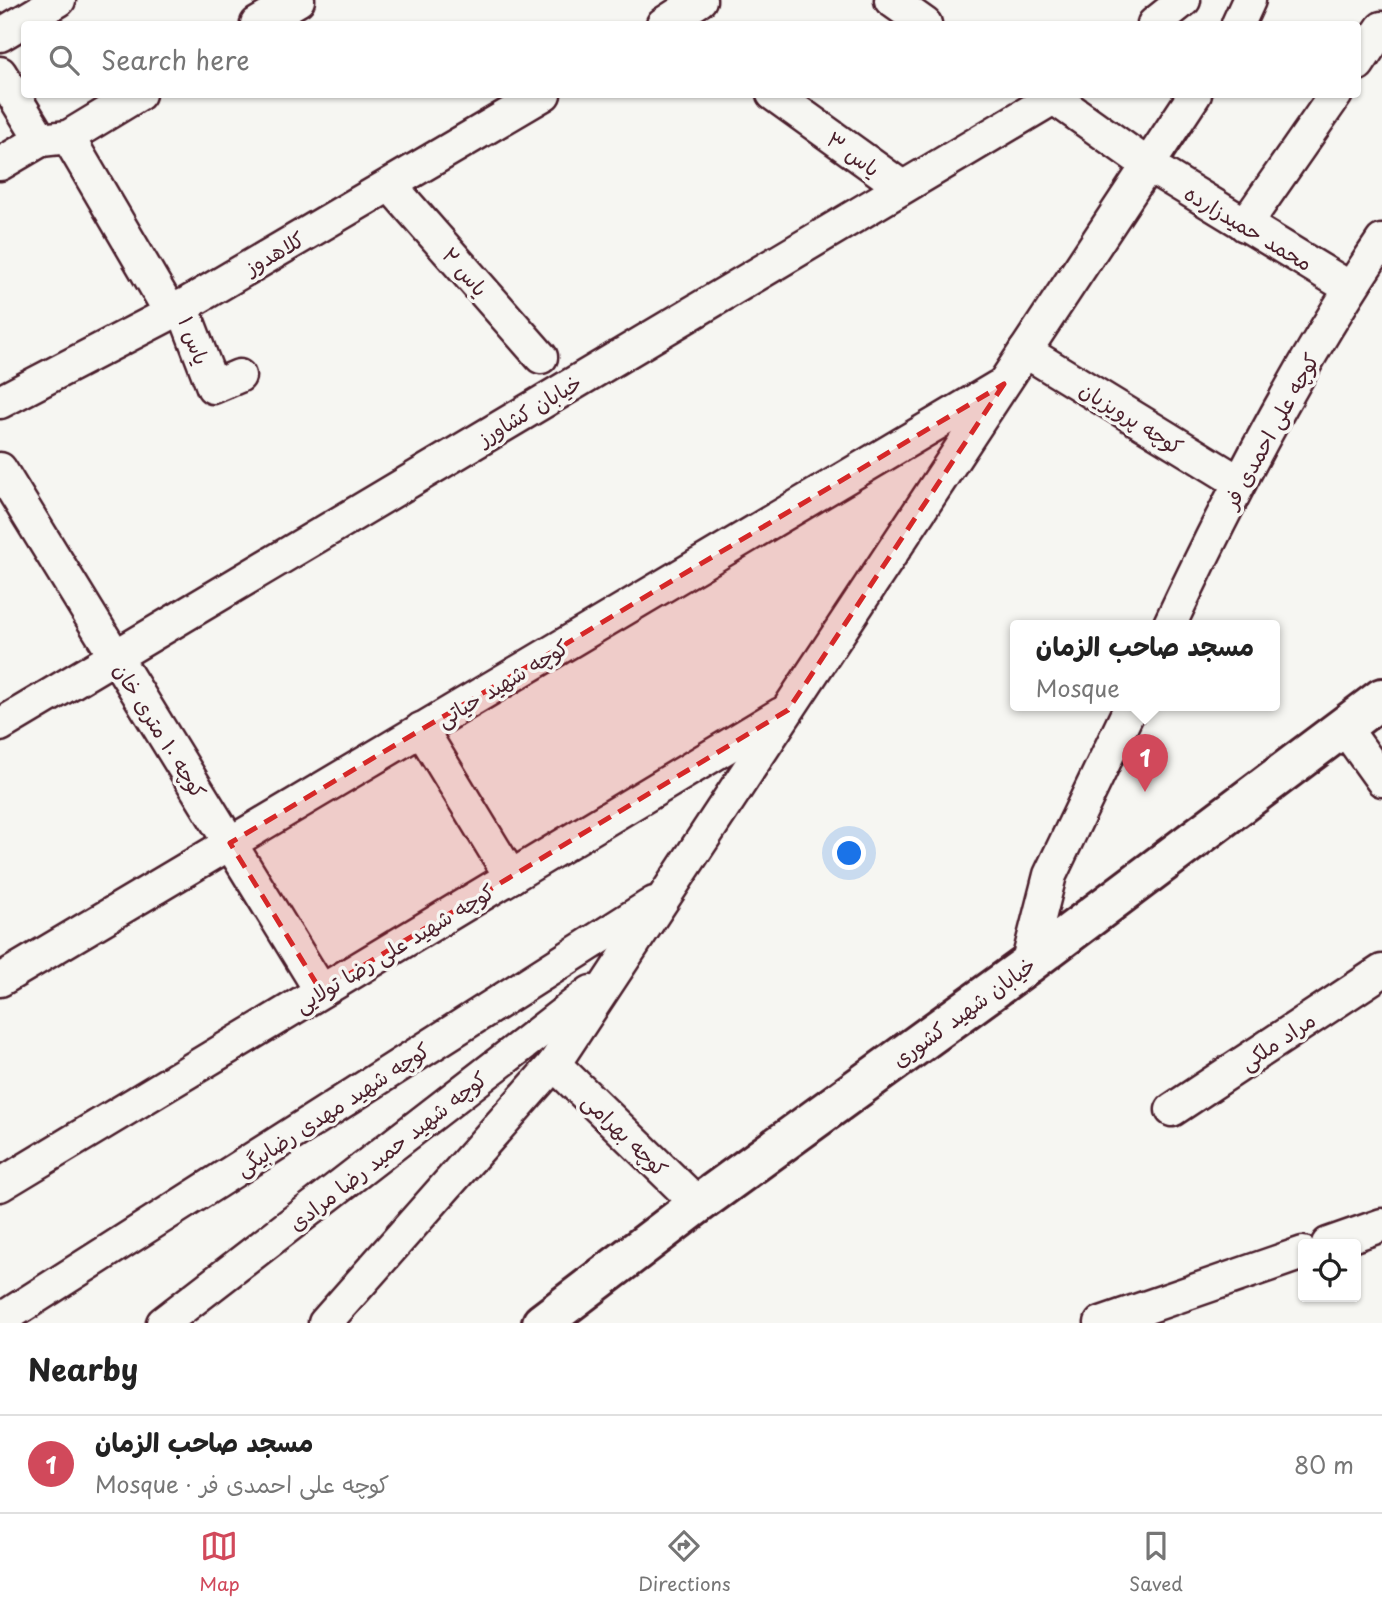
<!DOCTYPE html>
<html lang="en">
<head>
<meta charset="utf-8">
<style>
  :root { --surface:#fff; --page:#f2f2f2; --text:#222; --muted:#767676; --line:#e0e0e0; --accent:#d1495b }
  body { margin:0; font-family:"Playpen Sans","Playpen Sans Arabic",sans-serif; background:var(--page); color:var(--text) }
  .controls { position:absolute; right:21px; bottom:21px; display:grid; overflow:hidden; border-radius:7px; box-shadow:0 2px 5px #0004 }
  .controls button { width:63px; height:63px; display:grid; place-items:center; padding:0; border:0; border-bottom:2px solid var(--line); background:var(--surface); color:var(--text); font:35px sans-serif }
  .you { position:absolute; left:850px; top:854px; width:24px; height:24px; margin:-18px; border:5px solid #fff; border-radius:50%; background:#1a73e8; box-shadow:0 0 0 10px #1a73e833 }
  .badge { display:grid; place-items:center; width:46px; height:46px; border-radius:50%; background:var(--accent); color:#fff; font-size:23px; font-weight:700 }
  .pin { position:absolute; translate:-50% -58px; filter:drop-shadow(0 2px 4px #0008) }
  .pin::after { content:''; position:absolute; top:37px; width:24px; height:21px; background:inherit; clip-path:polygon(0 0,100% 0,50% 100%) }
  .popup { position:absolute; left:1010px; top:620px; width:270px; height:91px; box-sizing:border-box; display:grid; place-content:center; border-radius:7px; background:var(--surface); filter:drop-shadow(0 2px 5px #0005); font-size:23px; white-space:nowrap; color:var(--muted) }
  .popup b { font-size:26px; color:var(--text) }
  .popup::after { content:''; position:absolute; left:50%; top:100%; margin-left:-14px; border:14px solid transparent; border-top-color:var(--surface) }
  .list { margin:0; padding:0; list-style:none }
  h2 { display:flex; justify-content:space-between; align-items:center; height:91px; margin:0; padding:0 28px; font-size:30px }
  h2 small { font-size:23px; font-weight:400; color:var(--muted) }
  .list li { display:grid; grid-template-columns:46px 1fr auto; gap:21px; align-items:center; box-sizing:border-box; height:98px; padding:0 28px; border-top:2px solid var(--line) }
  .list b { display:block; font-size:26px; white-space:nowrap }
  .list p { margin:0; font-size:23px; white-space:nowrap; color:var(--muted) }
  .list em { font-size:23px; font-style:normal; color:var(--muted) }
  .icon { flex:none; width:38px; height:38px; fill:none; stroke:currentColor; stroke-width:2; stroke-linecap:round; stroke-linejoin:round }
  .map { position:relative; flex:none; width:1382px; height:1323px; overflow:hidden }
  .search { position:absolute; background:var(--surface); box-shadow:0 2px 5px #0004; left:21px; right:21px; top:21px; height:77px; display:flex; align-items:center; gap:18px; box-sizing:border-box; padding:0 24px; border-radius:7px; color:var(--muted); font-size:26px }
  .sheet { height:189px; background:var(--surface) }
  nav { display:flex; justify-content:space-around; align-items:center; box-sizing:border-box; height:98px; border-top:2px solid var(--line); background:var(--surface); font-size:19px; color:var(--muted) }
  nav a { display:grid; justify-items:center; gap:4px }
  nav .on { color:var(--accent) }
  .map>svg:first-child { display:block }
</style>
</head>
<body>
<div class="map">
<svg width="1382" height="1323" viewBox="0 0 1382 1323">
  <rect width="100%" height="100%" fill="#f6f6f2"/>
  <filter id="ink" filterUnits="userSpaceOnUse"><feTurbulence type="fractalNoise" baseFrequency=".0143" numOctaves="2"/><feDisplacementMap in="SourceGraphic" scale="14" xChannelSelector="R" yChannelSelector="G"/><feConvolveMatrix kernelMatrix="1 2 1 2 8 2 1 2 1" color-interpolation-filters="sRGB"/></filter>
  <g filter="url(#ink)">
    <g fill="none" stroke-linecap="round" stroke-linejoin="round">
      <!-- minor casing -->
      <g stroke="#4a1f2b" stroke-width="37">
        <g id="minor">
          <polyline points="891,0 925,24"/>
          <polyline points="257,24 298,0"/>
          <polyline points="663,24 700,0"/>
          <polyline points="1154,24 1184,0"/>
          <polyline points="1238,24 1249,0"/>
          <polyline points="0,35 59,0"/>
          <polyline points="1358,64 1382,28"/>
          <polyline points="0,73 41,140 68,137 171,313"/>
          <polyline points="773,94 902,187"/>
          <polyline points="1054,98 1148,165 1350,288"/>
          <polyline points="68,137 139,94"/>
          <polyline points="0,164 41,140"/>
          <polyline points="390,185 541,357"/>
          <polyline points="1245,225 1336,94"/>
          <polyline points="182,306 213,387 239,376"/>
          <polyline points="1025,351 1239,482"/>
          <polyline points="0,402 171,313 544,94"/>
          <polyline points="0,469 321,991"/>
          <path d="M1169 626C1231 494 1300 362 1382 241"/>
          <polyline points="0,725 1060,94"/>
          <polyline points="1344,727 1382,780"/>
          <polyline points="421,729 511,877"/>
          <polyline points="1027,965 1050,875 1131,706"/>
          <polyline points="0,980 998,387"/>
          <polyline points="554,1064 698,1204"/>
          <polyline points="1172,1110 1382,971"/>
          <polyline points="0,1185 781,714"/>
          <polyline points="1328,1244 1382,1225"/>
          <polyline points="0,1320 654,903"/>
          <polyline points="163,1323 591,992"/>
          <polyline points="325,1323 554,1064 1195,94"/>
          <polyline points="1101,1323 1303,1253"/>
        </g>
      </g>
      <!-- major casing -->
      <g stroke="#4a1f2b" stroke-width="44">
        <polyline id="major" points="542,1323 698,1204 1027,965 1382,698"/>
      </g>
      <!-- minor -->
      <use href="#minor" stroke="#f6f6f2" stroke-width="32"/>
      <!-- major -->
      <use href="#major" stroke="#f6f6f2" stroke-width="38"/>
    </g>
  </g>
  <!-- marked area -->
  <path fill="#d62828" fill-opacity="0.2" stroke="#d62828" stroke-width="5" stroke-dasharray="14 9" stroke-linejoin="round" d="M1004 384 788 710 321 991 230 843Z"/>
  <g text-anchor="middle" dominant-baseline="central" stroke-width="7" stroke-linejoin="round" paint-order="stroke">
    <!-- street labels -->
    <g font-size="21" fill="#4a1f2b" stroke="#f6f6f2">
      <text transform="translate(854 153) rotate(36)">یاس ۳</text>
      <text transform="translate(1249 227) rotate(31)">محمد حمیدزارده</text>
      <text transform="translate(274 252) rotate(-30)">کلاهدوز</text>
      <text transform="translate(466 271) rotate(49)">یاس ۲</text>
      <text transform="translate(195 340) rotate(69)">یاس ۱</text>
      <text transform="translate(529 409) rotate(-31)">خیابان کشاورز</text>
      <text transform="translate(1132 417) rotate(32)">کوچه پرویزیان</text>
      <text transform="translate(1270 430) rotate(-61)">کوچه علی احمدی فر</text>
      <text transform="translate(502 682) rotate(-31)">کوچه شهید حیاتی</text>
      <text transform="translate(161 730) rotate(58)">کوچه ۱۰ متری خان</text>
      <text transform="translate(394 947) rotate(-31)">کوچه شهید علی رضا تولایی</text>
      <text transform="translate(963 1011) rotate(-36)">خیابان شهید کشوری</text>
      <text transform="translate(1277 1040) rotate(-34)">مراد ملکی</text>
      <text transform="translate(332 1108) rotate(-33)">کوچه شهید مهدی رضابیگی</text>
      <text transform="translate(626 1134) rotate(44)">کوچه بهرامی</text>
      <text transform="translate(387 1150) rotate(-38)">کوچه شهید حمید رضا مرادی</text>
    </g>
  </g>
</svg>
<div class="controls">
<button><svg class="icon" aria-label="locate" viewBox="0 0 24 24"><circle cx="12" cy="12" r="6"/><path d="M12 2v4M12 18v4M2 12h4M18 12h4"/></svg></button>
</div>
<div class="you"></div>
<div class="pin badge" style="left:1145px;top:792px">1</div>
<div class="popup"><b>مسجد صاحب الزمان</b>Mosque</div>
<div class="search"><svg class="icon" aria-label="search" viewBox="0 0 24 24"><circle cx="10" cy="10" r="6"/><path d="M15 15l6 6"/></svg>Search here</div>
</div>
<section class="sheet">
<h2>Nearby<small></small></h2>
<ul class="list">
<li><span class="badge">1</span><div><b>مسجد صاحب الزمان</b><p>Mosque · کوچه علی احمدی فر</p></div><em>80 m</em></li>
</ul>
</section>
<nav>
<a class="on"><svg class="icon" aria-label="map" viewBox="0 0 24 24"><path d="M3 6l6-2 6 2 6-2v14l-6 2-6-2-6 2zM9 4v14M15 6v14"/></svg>Map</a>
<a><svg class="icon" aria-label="directions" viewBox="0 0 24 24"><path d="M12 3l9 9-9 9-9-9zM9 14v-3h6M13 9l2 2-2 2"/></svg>Directions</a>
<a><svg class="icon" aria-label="saved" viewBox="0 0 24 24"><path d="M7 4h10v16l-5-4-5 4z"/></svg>Saved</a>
</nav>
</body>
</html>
